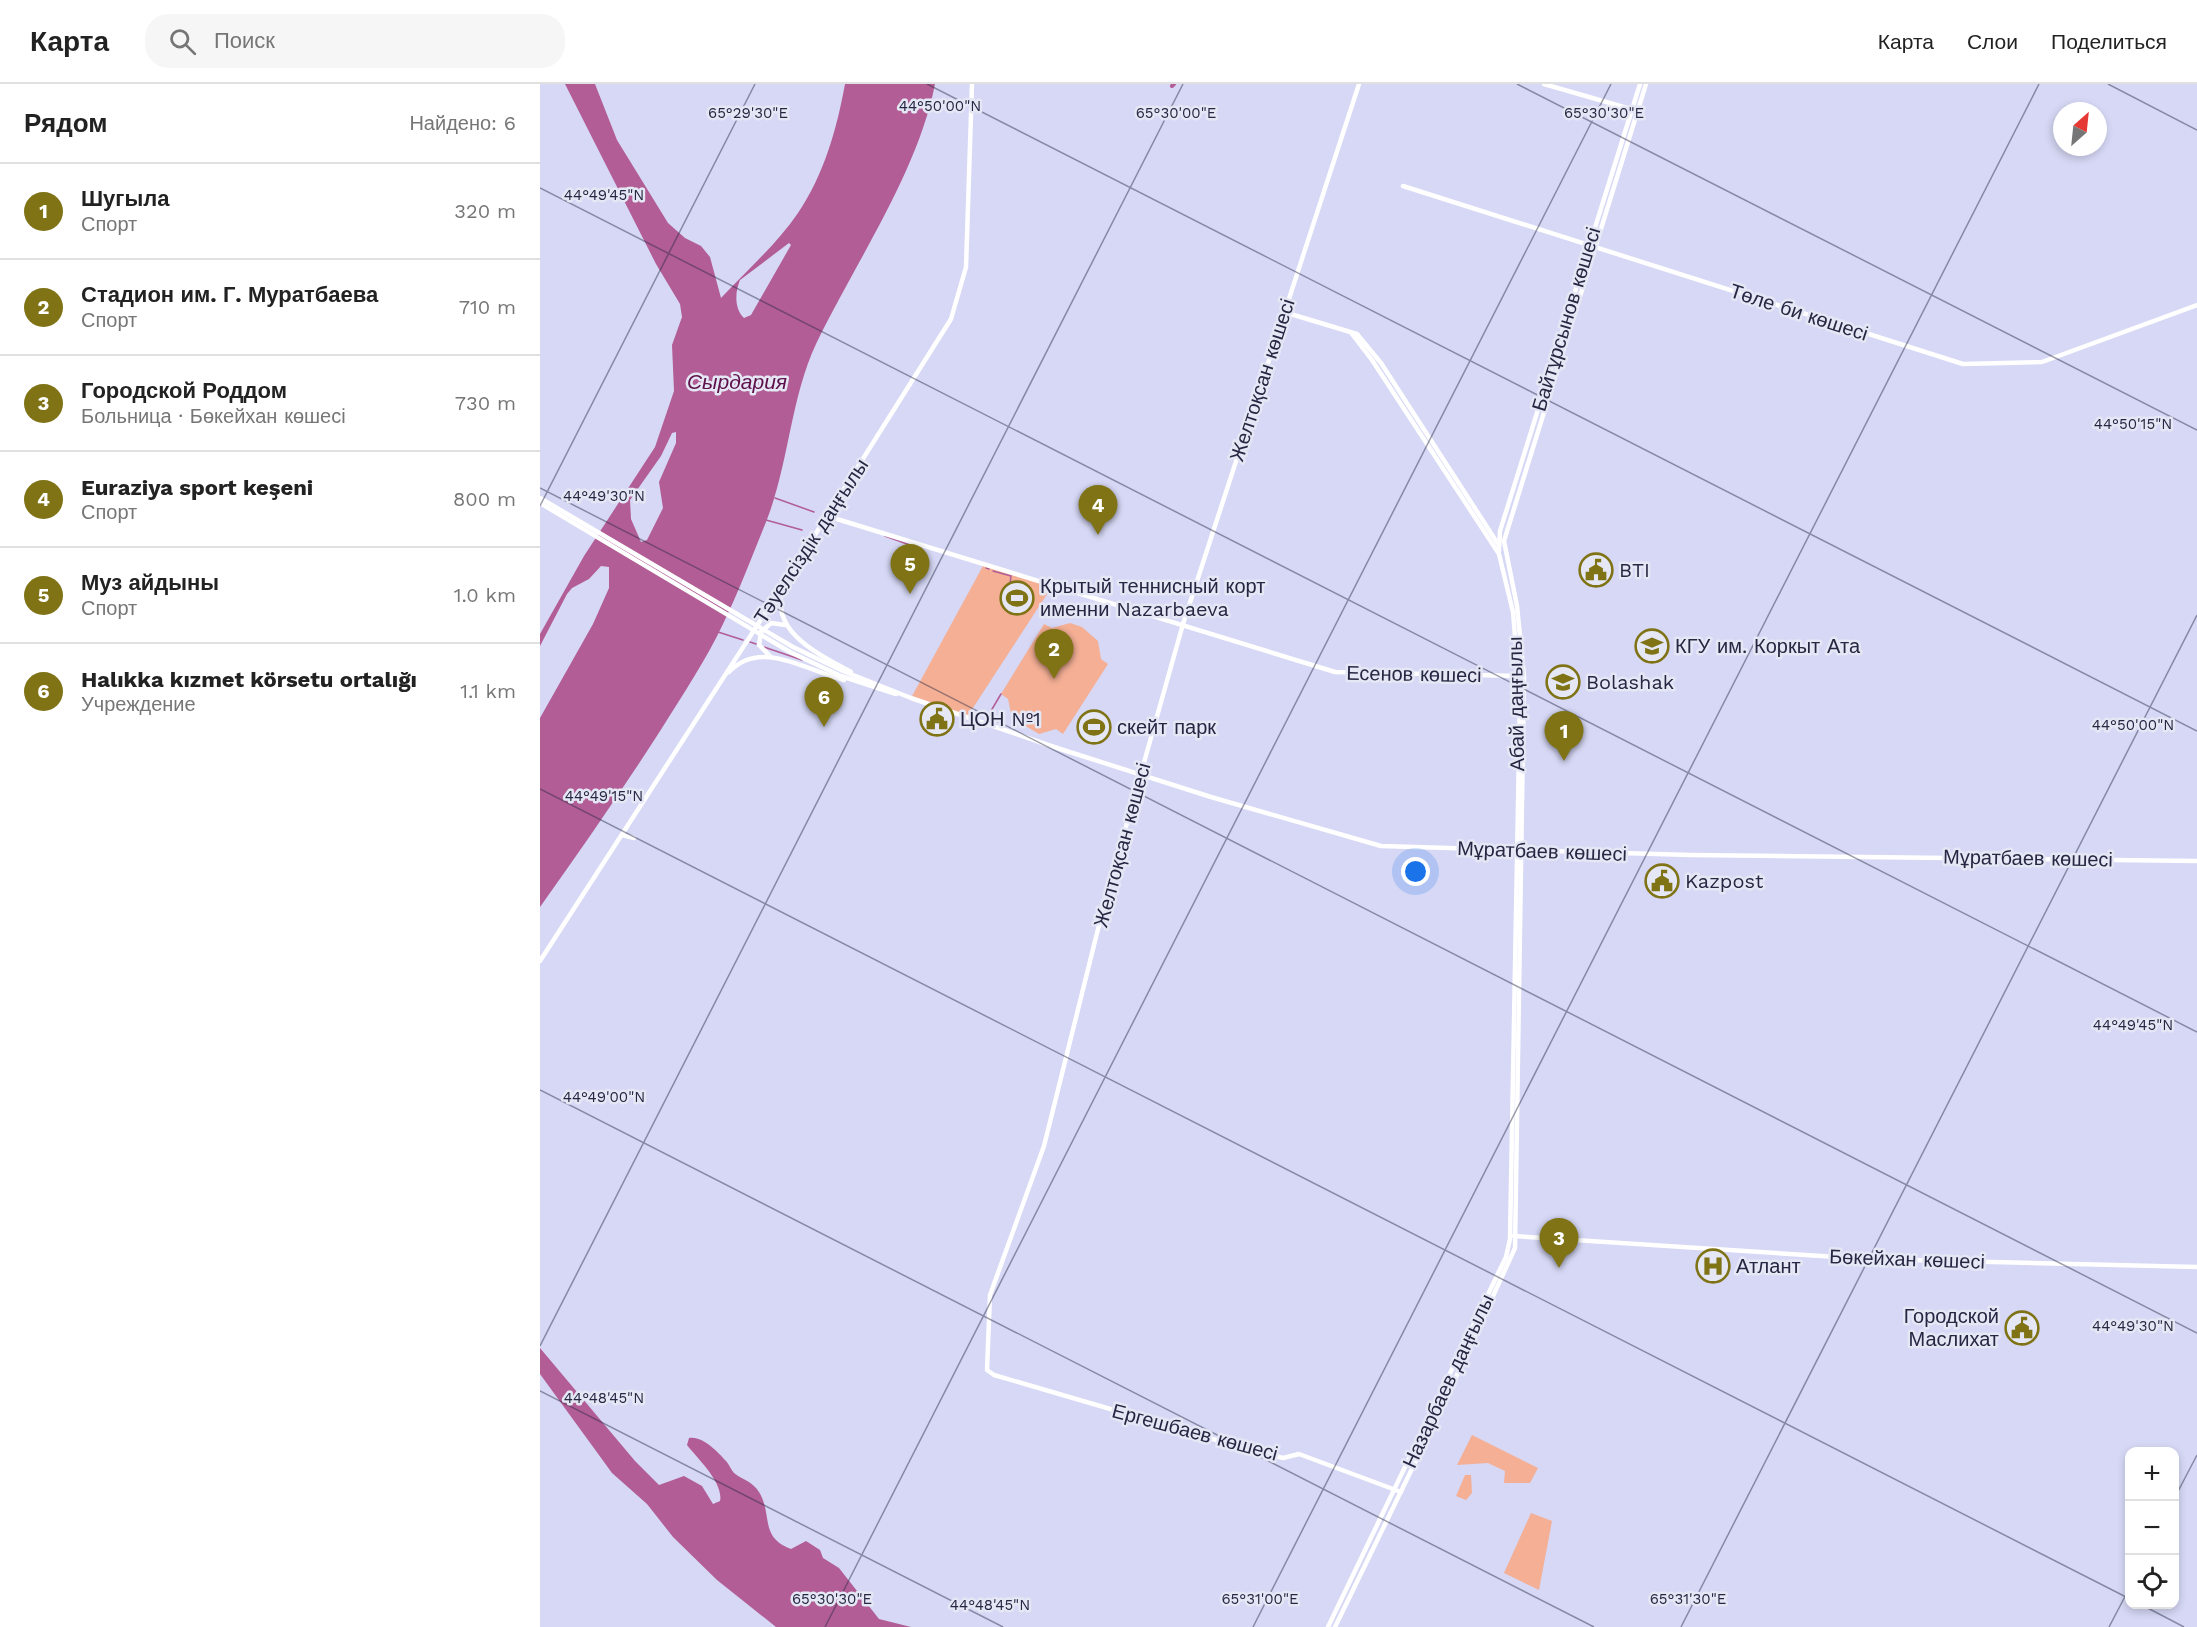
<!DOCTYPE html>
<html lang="ru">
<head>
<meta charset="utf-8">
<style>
  :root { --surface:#fff; --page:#f6f6f6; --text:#222; --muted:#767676; --line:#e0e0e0; --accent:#7f7315 }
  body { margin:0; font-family:"Work Sans",sans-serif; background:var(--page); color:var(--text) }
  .controls { position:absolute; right:18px; bottom:18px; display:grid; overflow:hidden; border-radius:12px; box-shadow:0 3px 9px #0003 }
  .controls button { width:54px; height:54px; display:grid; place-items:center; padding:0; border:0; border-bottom:2px solid var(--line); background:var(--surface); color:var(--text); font:30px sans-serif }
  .compass { position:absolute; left:1513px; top:18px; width:54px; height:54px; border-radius:50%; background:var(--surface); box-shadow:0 3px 9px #0003; rotate:27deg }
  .you { position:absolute; left:876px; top:788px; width:21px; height:21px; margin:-15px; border:4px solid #fff; border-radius:50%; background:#1a73e8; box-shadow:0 0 0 9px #1a73e833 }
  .badge { display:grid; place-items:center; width:39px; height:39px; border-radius:50%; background:var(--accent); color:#fff; font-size:20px; font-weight:700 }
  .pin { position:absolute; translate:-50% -50px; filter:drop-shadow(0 2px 3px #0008) }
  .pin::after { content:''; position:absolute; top:32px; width:21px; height:18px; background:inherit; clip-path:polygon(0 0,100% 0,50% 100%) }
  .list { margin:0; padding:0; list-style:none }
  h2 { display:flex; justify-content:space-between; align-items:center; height:78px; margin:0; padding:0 24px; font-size:26px }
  h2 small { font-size:20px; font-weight:400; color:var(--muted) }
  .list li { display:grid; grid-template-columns:39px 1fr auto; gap:18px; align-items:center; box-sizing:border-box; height:96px; padding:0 24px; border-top:2px solid var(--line) }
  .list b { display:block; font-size:22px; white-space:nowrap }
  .list p { margin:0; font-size:20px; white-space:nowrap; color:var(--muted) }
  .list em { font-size:20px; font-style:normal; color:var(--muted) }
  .icon { flex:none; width:33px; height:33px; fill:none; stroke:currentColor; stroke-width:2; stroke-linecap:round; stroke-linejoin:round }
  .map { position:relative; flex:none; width:1657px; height:1543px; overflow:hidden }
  header { display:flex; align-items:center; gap:36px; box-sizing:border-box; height:84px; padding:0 30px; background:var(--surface); border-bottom:2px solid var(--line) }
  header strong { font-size:28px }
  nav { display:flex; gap:33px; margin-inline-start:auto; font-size:21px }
  .search { width:420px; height:54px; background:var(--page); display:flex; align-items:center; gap:15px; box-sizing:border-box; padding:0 21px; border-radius:24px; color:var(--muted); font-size:22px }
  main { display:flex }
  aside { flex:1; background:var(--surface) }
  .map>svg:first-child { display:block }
</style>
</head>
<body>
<header>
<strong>Карта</strong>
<div class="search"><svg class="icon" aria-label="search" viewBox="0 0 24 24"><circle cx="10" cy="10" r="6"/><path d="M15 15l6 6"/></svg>Поиск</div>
<nav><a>Карта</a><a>Слои</a><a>Поделиться</a></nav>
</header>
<main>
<aside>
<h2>Рядом<small>Найдено: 6</small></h2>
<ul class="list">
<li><span class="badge">1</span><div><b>Шугыла</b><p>Спорт</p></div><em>320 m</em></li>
<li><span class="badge">2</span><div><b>Стадион им. Г. Муратбаева</b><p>Спорт</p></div><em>710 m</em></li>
<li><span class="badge">3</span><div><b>Городской Роддом</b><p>Больница · Бөкейхан көшесі</p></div><em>730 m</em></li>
<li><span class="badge">4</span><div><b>Euraziya sport keşeni</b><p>Спорт</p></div><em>800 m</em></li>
<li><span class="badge">5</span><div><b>Муз айдыны</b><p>Спорт</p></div><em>1.0 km</em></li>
<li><span class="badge">6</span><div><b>Halıkka kızmet körsetu ortalığı</b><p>Учреждение</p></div><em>1.1 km</em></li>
</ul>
</aside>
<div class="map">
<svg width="1657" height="1543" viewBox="0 0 1657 1543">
  <rect width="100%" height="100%" fill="#d6d8f5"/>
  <!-- green -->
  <g fill="#f4af95">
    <polygon points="444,480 513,501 427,633 371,614"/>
    <polygon points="530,539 542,543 558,557 561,575 568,580 523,650 516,645 499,650 472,634 468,615 461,610 504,540 512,544"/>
    <polygon points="546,633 566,641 564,653 542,645"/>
    <polygon points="932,1351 998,1384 990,1399 964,1399 965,1387 948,1379 917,1381"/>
    <polygon points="925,1391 931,1391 932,1409 926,1416 916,1412"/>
    <polygon points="991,1429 1012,1437 999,1506 964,1489"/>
  </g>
  <!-- water -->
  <g fill="#b25d95" fill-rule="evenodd">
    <path d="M25 0H55L77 56 128 139 145 154 161 162 170 173 181 214C207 186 237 160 258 129 284 91 297 44 305 0H395C378 88 315 179 276 260 250 316 249 380 226 438 212 472 199 507 183 540 166 576 143 610 122 644 83 705 42 764 0 823V634L53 540 69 504V483L61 482 49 495 32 504 27 510 0 562V550L44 472 115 363 134 307 132 261 142 233 140 220 116 180ZM249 159 251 161 211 231 204 234C194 224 195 208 200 196ZM136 348V359L119 398 123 424 107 456 101 458 91 435 90 416 121 372 132 349Z"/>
    <path d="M0 1264 95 1377 119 1401 144 1392 162 1402 173 1420 180 1417C184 1399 157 1374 147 1361L149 1354C162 1351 178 1368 186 1377 189 1380 191 1386 194 1389 203 1396 212 1397 219 1408 233 1431 219 1453 251 1465L266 1457 280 1466 283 1474 299 1484 339 1535 371 1543H236L177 1496 133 1453 107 1420 72 1389 0 1290Z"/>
  </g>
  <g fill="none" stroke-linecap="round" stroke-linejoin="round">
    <!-- stream -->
    <g stroke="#b25d95" stroke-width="1.5">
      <polyline points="235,414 274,428"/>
      <polyline points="226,436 262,446"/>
      <polyline points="345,452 381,465"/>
      <polyline points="446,484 449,485"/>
      <polyline points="453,487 471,492 470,500"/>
      <polyline points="178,548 203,556"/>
      <polyline points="210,558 216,560"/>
      <polyline points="224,563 262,576"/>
      <polyline points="445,637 461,610"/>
    </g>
    <!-- canal -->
    <polyline stroke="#b25d95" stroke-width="4" points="632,2 634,0"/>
    <!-- secondary -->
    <g stroke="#fff" stroke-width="4.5">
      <polyline points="819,0 643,540 565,817 504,1062 450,1211 447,1286 454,1291 683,1358 743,1374 759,1370 861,1408"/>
      <polyline points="1004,0 1094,26"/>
      <polyline points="863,102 1423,280 1502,278 1657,221"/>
      <polyline points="744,228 817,250 841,279 958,460"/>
      <polyline points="0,414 253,563 303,587 371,614 514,663 671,713 841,762 1151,771 1657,777"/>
      <polyline points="0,419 250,568 301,592 356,610"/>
      <polyline points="287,432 795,588 980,592"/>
      <polyline points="959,467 960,447 1100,0"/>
      <path d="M242 506C231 549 279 570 311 588"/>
      <polyline points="230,572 219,561 221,548 231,539 245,541"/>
      <path d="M189 588C221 554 267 587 304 596"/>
      <polyline points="82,751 94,754"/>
      <polyline points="0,877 244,500 411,235 426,183 432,0"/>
      <polyline points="974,1152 1328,1175 1657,1183"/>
      <polyline points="788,1543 966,1173 970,1155 980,612 973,528 959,470 832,276 812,250"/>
      <polyline points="795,1543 905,1317 975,1164 984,592 977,522 964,457 1106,0"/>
    </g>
  </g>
  <!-- ticks -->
  <path fill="none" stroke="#262742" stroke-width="1.5" stroke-opacity="0.45" d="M387 0 1657 647M977 0 1657 346M1568 0 1657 46M0 104 1657 948M0 404 1657 1249M0 422 215 0M0 705 1590 1515M0 1006 1054 1543M0 1262 643 0M0 1307 463 1543M1634 1415 1657 1371M1600 1520 1644 1543M285 1543 1071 0M713 1543 1499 0M1141 1543 1657 531M1569 1543 1590 1503"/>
  <!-- icons -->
  <defs>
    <g id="civic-ring" transform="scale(1.725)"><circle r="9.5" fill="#e5e7f5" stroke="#7f7315" stroke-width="1.5"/><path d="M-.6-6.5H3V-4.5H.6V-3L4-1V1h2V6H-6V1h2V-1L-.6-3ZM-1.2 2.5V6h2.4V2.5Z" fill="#7f7315"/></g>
    <g id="stadium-ring" transform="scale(1.725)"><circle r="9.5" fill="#e5e7f5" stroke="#7f7315" stroke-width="1.5"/><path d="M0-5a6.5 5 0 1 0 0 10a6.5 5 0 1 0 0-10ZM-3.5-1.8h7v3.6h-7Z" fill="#7f7315"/></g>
    <g id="university-ring" transform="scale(1.725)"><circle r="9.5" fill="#e5e7f5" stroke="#7f7315" stroke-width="1.5"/><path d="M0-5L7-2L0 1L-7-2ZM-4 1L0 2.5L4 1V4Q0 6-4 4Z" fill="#7f7315"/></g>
    <g id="hospital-ring" transform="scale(1.725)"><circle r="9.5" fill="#e5e7f5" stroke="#7f7315" stroke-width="1.5"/><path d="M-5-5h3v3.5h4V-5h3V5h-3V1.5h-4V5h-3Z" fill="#7f7315"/></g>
  </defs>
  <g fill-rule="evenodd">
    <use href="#civic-ring" x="1056" y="486"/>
    <use href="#stadium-ring" x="477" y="514"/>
    <use href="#university-ring" x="1112" y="562"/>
    <use href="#university-ring" x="1023" y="598"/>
    <use href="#civic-ring" x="397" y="635"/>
    <use href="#stadium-ring" x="554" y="643"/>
    <use href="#civic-ring" x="1122" y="797"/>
    <use href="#hospital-ring" x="1173" y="1182"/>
    <use href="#civic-ring" x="1482" y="1244"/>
  </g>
  <g text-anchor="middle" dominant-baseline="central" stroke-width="5" stroke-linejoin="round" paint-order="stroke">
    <!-- street labels -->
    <g font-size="20" fill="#262742" stroke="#e5e7f5">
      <text transform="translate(1259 228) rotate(18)">Төле би көшесі</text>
      <text transform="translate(1026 235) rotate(-73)">Байтұрсынов көшесі</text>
      <text transform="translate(722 296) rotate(-72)">Желтоқсан көшесі</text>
      <text transform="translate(271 457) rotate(-57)">Тәуелсіздік даңғылы</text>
      <text transform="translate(874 590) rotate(1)">Есенов көшесі</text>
      <text transform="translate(976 620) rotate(-91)">Абай даңғылы</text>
      <text transform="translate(582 761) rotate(-75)">Желтоқсан көшесі</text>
      <text transform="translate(1002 767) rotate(2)">Мұратбаев көшесі</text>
      <text transform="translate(1488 774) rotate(1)">Мұратбаев көшесі</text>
      <text transform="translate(1367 1175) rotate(2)">Бөкейхан көшесі</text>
      <text transform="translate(908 1297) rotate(-65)">Назарбаев даңғылы</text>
      <text transform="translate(655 1348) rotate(15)">Ергешбаев көшесі</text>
    </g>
    <!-- poi labels -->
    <g font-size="20" fill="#262742" stroke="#e5e7f5" text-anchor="start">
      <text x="1079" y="486">BTI</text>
      <text x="500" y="502">Крытый теннисный корт<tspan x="500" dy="23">именни Nazarbaeva</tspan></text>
      <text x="1135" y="562">КГУ им. Коркыт Ата</text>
      <text x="1046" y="598">Bolashak</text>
      <text x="420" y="635">ЦОН №1</text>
      <text x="577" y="643">скейт парк</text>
      <text x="1145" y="797">Kazpost</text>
      <text x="1196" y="1182">Атлант</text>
      <text x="1459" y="1232" text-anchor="end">Городской<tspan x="1459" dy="23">Маслихат</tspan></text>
    </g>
    <!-- water labels -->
    <g font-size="21" font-style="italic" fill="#5e0e48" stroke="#e5e7f5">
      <text x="197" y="297">Сырдария</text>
    </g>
  </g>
  <g font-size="15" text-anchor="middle" fill="#262742" stroke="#e5e7f5" stroke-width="5" stroke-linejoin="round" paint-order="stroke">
    <text x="400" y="27">44°50'00"N</text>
    <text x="208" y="34">65°29'30"E</text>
    <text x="636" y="34">65°30'00"E</text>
    <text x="1064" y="34">65°30'30"E</text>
    <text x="64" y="116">44°49'45"N</text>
    <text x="1593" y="345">44°50'15"N</text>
    <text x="64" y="417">44°49'30"N</text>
    <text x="1593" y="646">44°50'00"N</text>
    <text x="64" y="717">44°49'15"N</text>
    <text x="1593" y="946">44°49'45"N</text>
    <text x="64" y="1018">44°49'00"N</text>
    <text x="1593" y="1247">44°49'30"N</text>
    <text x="64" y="1319">44°48'45"N</text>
    <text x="292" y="1520">65°30'30"E</text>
    <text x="720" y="1520">65°31'00"E</text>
    <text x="1148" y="1520">65°31'30"E</text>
    <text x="450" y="1526">44°48'45"N</text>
  </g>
</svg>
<div class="controls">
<button>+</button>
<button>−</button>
<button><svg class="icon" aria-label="locate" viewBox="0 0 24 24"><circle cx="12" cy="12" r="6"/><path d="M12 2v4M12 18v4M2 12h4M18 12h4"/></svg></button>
</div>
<svg class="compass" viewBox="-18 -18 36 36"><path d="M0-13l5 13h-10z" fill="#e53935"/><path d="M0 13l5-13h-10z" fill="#767676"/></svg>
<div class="you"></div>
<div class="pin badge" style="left:1024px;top:677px">1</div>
<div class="pin badge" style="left:514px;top:595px">2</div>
<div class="pin badge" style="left:1019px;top:1184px">3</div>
<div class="pin badge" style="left:558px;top:451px">4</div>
<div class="pin badge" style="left:370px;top:510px">5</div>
<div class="pin badge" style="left:284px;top:643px">6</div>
</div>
</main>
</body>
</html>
